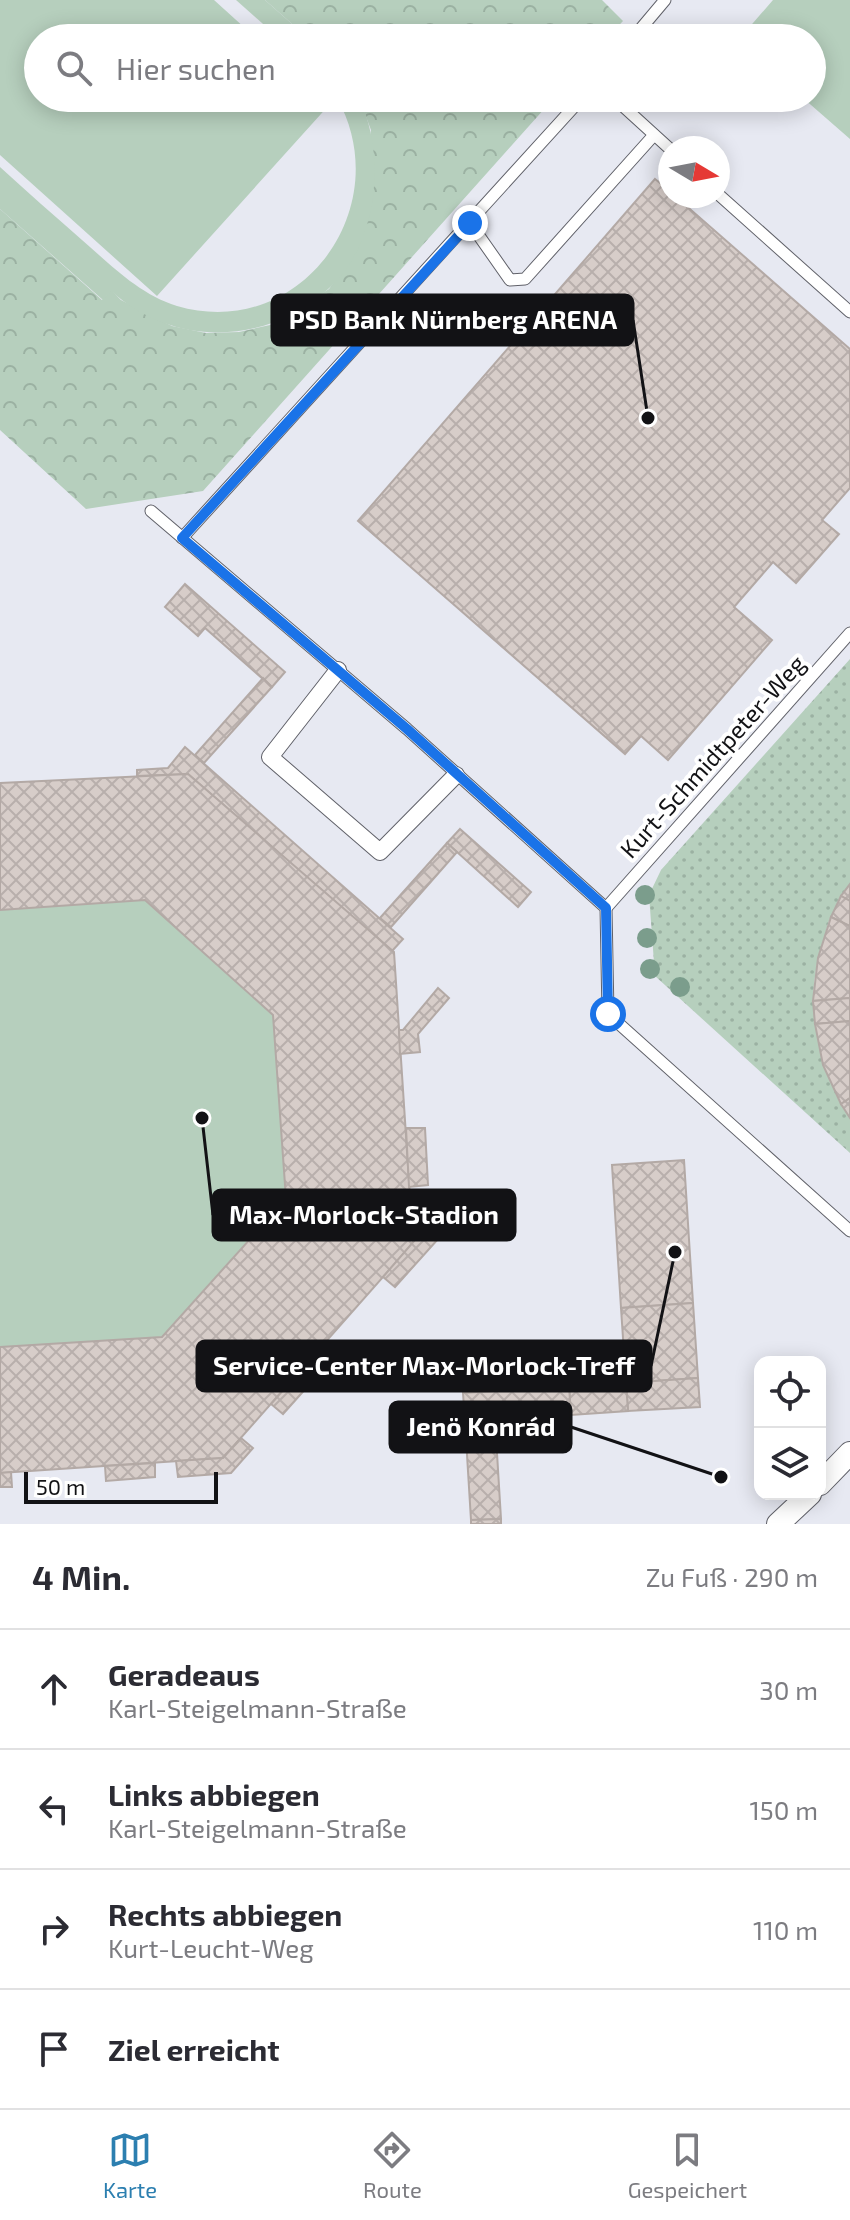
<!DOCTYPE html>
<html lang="de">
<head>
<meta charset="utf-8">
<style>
  :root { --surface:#fff; --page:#f2f2f3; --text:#2b2b33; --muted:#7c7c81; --line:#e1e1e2; --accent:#2c7fb0 }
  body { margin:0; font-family:"Exo 2",sans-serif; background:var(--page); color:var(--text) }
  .controls { position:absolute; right:24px; bottom:24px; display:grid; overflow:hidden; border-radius:16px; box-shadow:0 4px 20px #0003 }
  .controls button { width:72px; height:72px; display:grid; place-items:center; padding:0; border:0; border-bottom:2px solid var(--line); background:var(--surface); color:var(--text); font:40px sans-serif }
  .compass { position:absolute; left:658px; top:136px; width:72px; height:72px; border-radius:50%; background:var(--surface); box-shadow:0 4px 20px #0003; rotate:100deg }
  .scale { position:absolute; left:24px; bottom:20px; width:194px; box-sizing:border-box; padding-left:8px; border:4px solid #121215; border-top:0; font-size:22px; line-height:28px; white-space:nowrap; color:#121215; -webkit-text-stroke:6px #fff; paint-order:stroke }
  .stop { position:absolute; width:24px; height:24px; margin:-18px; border:6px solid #1a73e8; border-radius:50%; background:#fff }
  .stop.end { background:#1a73e8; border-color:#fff; box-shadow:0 2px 8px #0008 }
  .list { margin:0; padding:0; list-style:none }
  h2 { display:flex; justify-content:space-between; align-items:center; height:104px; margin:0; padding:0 32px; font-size:34px }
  h2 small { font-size:26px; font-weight:400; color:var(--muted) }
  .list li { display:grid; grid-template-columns:52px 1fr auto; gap:24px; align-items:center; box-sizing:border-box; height:120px; padding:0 32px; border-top:2px solid var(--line) }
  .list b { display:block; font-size:30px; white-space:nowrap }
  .list p { margin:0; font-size:26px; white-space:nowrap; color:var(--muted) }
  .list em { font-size:26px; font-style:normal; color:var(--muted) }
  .icon { flex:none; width:44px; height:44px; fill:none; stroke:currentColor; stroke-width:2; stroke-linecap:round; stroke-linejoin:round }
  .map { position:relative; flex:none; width:850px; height:1524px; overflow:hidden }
  .search { position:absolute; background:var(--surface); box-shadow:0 4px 20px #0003; left:24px; right:24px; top:24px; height:88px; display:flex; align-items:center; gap:20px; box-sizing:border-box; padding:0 28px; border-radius:44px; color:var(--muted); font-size:30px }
  .sheet { height:584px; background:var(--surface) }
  nav { display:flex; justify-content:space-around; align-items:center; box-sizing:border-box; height:112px; border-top:2px solid var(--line); background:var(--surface); font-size:22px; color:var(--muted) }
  nav a { display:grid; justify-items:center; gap:4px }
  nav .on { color:var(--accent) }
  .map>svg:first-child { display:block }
</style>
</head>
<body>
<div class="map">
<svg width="850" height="1524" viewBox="0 0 850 1524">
  <defs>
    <pattern id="grass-dots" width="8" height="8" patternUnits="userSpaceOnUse" patternTransform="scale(2)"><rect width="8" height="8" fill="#b6cfbd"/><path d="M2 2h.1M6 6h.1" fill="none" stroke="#9bb1a2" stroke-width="1.8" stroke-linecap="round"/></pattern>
    <pattern id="forest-crowns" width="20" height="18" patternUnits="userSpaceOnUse" patternTransform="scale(2)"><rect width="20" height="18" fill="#b6cfbd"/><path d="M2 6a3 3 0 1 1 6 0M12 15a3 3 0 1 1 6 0" fill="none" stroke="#9bb1a2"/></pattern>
    <pattern id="building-cross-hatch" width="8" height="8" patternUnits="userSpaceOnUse" patternTransform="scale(2)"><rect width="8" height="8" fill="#d7cdc9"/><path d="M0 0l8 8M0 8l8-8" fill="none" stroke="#b8afac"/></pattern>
  </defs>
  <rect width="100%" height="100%" fill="#e7e9f2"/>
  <!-- grass -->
  <path fill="url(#grass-dots)" d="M850 659V884L841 896 850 901C844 906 836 911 831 917 827 923 826 934 823 941 804 1001 815 1048 841 1104L850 1098V1153L655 976 649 895 661 870Z"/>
  <!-- forest -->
  <g fill="url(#forest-crowns)">
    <polygon points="265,0 602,0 623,21 607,38 308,38"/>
    <polygon points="359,98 554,98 203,491 86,509 0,430 0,209 102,300 111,290 121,300 172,326 206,333 239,332 270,325 329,289 356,251 371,130"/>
  </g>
  <!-- garden -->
  <g fill="#b6cfbd">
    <polygon points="0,0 214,0 256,38 38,38 38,98 323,98 330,104 157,296 0,155"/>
    <polygon points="236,0 265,0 308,38 279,38"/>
    <polygon points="773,0 850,0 850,139 803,98 812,98 812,38 740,38"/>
    <path d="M337 98H359C387 156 378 246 327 290 264 346 174 347 111 291L103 300 0 209V167C27 192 55 216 82 240 112 266 139 294 177 306 301 342 398 207 337 98Z"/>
    <polygon points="188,774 413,1243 223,1458 0,1473 0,783"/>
  </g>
  <!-- building -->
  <g fill="url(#building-cross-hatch)" stroke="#b3a9a5" stroke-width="2">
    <polygon points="655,179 670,191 670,196 675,196 850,349 850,488 822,520 839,534 796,583 773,562 734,607 772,640 668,760 641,736 625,754 358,521"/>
    <polygon points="185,584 285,672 272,687 205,628 198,636 165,607"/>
    <polygon points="263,678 272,687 204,763 195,755"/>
    <polygon points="185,747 403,939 392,951 188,774 137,776 137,770 168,768"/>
    <polygon points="188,774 394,952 413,1243 223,1458 0,1473 0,1347 162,1337 286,1199 273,1015 145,900 0,910 0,783"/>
    <polygon points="460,829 531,892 518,907 447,843"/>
    <polygon points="447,843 457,852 391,927 380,918"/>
    <polygon points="850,884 850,901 841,896"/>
    <polygon points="841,896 850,901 850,926 831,917"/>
    <polygon points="831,917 850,926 850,998 813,1001 818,958"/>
    <polygon points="438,988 449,998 418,1034 420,1052 400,1054 399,1030 403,1030"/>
    <polygon points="850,998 850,1021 815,1024 813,1001"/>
    <polygon points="850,1021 850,1098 841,1104 823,1065 815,1024"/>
    <polygon points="850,1098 850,1118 841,1104"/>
    <polygon points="406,1128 425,1128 428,1185 409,1187"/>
    <polygon points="684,1160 693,1303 621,1308 612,1165"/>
    <polygon points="434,1218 447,1229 395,1287 383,1277"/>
    <polygon points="693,1303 698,1378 626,1383 621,1308"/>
    <polygon points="313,1356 325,1367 283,1414 271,1404"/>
    <polygon points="698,1378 700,1407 628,1411 626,1383"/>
    <polygon points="626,1383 628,1411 571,1415 569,1386"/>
    <polygon points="569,1386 571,1415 465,1422 463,1393"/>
    <polygon points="495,1420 501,1519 471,1520 465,1422"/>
    <polygon points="241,1438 253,1448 231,1473 178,1477 176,1461 223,1458"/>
    <polygon points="155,1463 155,1477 106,1481 105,1466"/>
    <polygon points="11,1472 12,1487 0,1487 0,1473"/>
    <polygon points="501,1519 501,1524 471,1524 471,1520"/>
  </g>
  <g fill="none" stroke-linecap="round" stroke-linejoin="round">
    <!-- service casing -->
    <g stroke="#606169" stroke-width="13">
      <g id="service">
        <polyline points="633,38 665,0"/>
        <polyline points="614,98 670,149"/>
        <polyline points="718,194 850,312"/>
        <polyline points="470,223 510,280 525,279 654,135"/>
        <polyline points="151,511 407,729 606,908 608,1014 850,1231"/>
        <polyline points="182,538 582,98"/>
        <polyline points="606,908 850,633"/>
      </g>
    </g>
    <!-- pedestrian casing -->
    <g stroke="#606169" stroke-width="18">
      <polyline id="pedestrian" points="338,670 270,757 380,852 456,775"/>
    </g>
    <!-- minor casing -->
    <g stroke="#606169" stroke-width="24">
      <g id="minor">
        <polyline points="820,1484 850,1453"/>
        <polyline points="778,1524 810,1494"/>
      </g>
    </g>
    <!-- service -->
    <use href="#service" stroke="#fff" stroke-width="11"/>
    <!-- pedestrian -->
    <use href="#pedestrian" stroke="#fff" stroke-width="16"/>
    <!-- minor -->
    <use href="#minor" stroke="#fff" stroke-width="22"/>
  </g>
  <!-- trees -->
  <g fill="#7b9d8c">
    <circle cx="645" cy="895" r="10"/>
    <circle cx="647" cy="938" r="10"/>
    <circle cx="650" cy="969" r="10"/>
    <circle cx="680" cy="987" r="10"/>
  </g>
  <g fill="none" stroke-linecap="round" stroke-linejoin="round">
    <!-- route -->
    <polyline stroke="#1a73e8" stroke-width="10" points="470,223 182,538 407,729 606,908 608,1014"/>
  </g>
  <g text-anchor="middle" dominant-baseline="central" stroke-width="8" stroke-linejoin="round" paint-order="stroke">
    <!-- street labels -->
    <g font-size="24" fill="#121215" stroke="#fff">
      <text transform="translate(712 756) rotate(-48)">Kurt-Schmidtpeter-Weg</text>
    </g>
  </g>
  <!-- callouts -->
  <path fill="none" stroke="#121215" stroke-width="3" d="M648 418L633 320M202 1118L213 1215M675 1252L651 1366M721 1477L571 1427"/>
  <g fill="#121215" stroke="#fff" stroke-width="3">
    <circle cx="648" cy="418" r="8"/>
    <circle cx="202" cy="1118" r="8"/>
    <circle cx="675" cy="1252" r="8"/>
    <circle cx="721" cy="1477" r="8"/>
  </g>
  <g fill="#121215" stroke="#121215" stroke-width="3">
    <rect x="272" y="295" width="361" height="50" rx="8"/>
    <rect x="213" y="1190" width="302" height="50" rx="8"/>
    <rect x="197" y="1341" width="454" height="50" rx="8"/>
    <rect x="390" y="1402" width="181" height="50" rx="8"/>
  </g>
  <g font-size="26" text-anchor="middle" font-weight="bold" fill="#fff">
    <text x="453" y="329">PSD Bank Nürnberg ARENA</text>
    <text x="364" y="1224">Max-Morlock-Stadion</text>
    <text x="424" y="1375">Service-Center Max-Morlock-Treff</text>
    <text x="481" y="1436">Jenö Konrád</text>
  </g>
</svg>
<div class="controls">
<button><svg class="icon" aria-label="locate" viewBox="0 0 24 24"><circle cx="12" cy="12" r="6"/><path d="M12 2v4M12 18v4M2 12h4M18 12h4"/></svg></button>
<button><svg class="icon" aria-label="layers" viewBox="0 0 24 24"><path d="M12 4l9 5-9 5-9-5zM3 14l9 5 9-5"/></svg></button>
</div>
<svg class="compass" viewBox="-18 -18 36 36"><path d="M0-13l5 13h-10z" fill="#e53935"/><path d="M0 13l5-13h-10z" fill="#7c7c81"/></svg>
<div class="scale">50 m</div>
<div class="stop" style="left:608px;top:1014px"></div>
<div class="stop end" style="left:470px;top:223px"></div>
<div class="search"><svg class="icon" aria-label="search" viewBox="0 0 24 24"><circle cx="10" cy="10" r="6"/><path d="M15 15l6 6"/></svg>Hier suchen</div>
</div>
<section class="sheet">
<h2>4 Min.<small>Zu Fuß · 290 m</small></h2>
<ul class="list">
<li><svg class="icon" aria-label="ahead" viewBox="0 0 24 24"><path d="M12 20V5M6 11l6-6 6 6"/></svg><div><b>Geradeaus</b><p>Karl-Steigelmann-Straße</p></div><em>30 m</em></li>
<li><svg class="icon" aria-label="left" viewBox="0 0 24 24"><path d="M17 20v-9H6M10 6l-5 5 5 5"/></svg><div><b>Links abbiegen</b><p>Karl-Steigelmann-Straße</p></div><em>150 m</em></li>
<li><svg class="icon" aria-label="right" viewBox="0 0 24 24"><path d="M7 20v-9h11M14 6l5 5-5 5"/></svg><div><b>Rechts abbiegen</b><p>Kurt-Leucht-Weg</p></div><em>110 m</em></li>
<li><svg class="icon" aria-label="arrive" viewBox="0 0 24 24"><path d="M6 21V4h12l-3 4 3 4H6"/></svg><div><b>Ziel erreicht</b></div></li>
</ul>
</section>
<nav>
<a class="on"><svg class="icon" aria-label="map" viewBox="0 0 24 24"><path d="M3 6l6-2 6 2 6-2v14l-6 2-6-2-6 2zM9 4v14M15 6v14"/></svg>Karte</a>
<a><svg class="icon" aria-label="directions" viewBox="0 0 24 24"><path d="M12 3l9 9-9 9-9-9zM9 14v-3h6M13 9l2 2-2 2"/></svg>Route</a>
<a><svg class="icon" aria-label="saved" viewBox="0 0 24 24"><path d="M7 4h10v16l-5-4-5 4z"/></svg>Gespeichert</a>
</nav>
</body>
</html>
